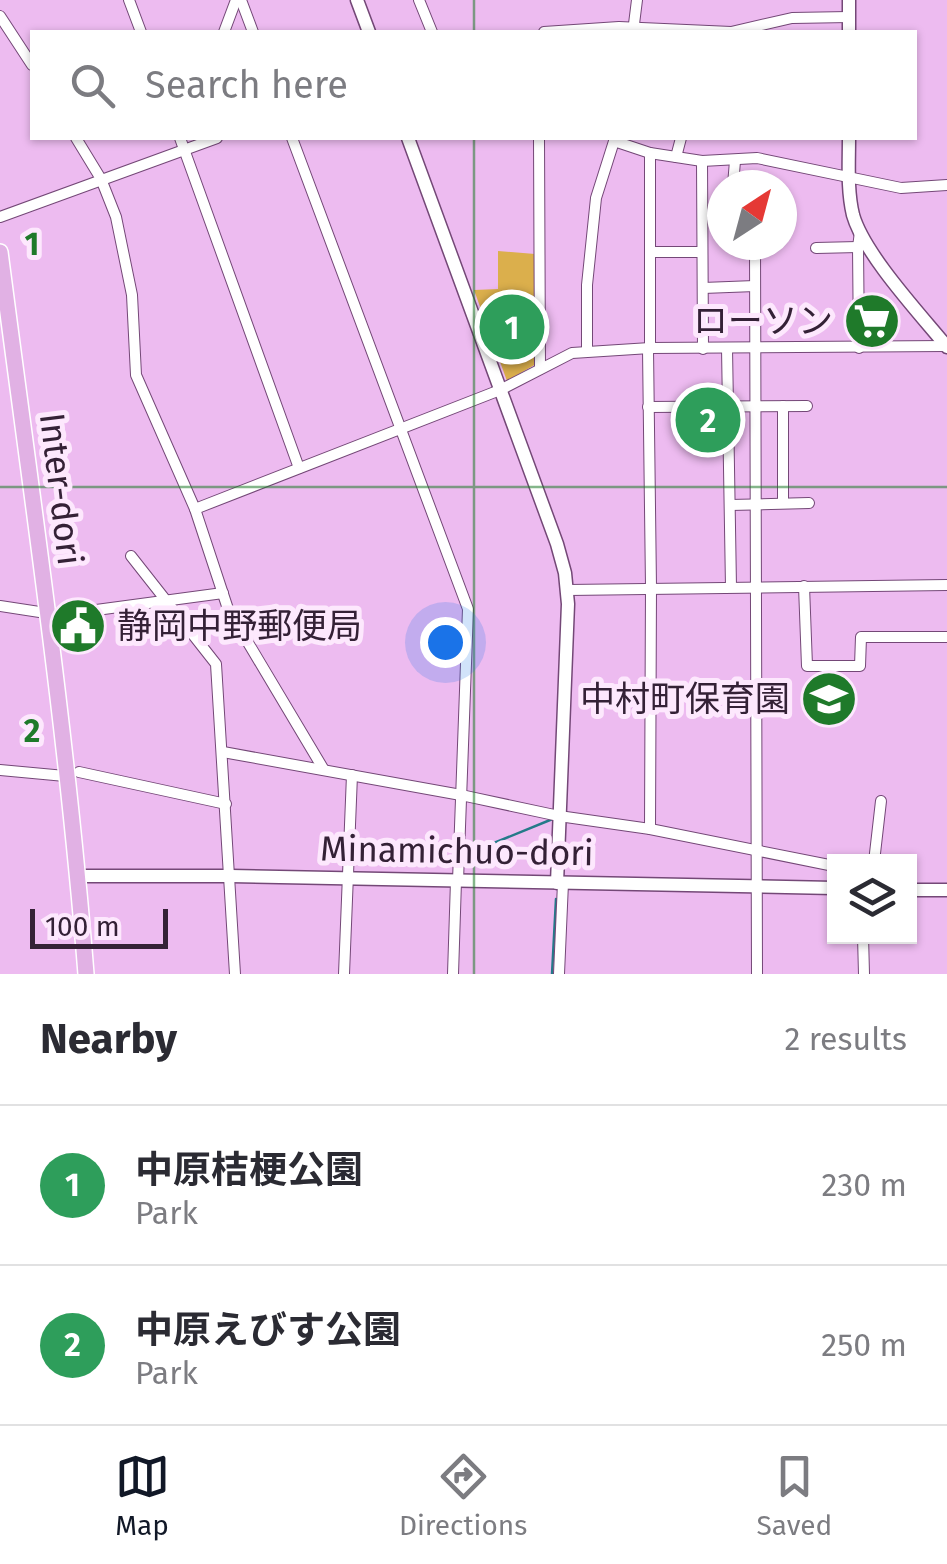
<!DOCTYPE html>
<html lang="en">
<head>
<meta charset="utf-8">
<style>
  :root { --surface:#fff; --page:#f2f2f3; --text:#2b2b33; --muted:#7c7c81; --line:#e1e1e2; --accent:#111827 }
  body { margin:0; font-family:"Fira Sans","Noto Sans JP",sans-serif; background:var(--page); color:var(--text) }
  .controls { position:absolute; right:30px; bottom:30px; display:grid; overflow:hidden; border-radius:0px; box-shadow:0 2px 8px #0004 }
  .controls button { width:90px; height:90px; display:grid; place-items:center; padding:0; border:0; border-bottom:2px solid var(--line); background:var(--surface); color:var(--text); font:50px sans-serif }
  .compass { position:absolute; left:707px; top:170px; width:90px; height:90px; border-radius:50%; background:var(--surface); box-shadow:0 2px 8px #0004; rotate:36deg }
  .scale { position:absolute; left:30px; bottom:25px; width:138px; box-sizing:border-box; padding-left:10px; border:5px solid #342136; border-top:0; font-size:28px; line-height:35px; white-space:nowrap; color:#342136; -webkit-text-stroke:8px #fde8fd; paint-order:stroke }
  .you { position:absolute; left:445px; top:642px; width:35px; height:35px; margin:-25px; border:8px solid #fff; border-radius:50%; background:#1a73e8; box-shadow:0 0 0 15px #1a73e833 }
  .badge { display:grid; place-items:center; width:65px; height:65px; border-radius:50%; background:var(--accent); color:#fff; font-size:32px; font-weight:700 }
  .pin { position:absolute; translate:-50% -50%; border:5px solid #fff; box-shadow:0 2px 10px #0006 }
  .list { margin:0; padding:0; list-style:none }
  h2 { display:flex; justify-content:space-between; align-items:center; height:130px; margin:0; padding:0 40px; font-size:42px }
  h2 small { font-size:32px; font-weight:400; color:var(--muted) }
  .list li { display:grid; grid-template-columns:65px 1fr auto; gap:30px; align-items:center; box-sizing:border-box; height:160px; padding:0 40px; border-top:2px solid var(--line) }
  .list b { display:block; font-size:38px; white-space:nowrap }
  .list p { margin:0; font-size:32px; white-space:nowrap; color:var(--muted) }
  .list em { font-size:32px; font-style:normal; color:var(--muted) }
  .icon { flex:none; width:55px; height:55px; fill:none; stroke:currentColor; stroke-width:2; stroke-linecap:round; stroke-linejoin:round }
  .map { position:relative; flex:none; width:947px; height:974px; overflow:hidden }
  .search { position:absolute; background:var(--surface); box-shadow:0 2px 8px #0004; left:30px; right:30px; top:30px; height:110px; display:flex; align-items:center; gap:25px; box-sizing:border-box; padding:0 35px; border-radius:0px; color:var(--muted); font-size:38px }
  .sheet { height:450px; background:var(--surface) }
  nav { display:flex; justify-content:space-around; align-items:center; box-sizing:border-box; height:140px; border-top:2px solid var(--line); background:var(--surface); font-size:28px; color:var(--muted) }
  nav a { display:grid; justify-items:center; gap:5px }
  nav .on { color:var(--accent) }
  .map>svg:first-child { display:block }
</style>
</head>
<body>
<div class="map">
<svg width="947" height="974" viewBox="0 0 947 974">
  <rect width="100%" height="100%" fill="#edbbf0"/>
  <!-- green -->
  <polygon fill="#dbaf4c" points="498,251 535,254 536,364 507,381 474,290 498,289"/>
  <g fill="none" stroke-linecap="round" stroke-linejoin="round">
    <!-- stream -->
    <g stroke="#247a89" stroke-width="2.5">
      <polyline points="467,854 555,818"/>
      <polyline points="552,974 556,899"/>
    </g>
    <!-- minor casing -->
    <g stroke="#744877" stroke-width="12">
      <g id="minor">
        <polyline points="129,0 141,32"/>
        <polyline points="241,0 253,32"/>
        <polyline points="419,0 432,32"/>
        <polyline points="0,16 32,65"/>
        <polyline points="224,32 236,0"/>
        <polyline points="544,32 619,27 731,32 792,18 849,17"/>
        <polyline points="633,32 637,0"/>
        <polyline points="76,138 101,179 116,217 132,295 136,375 195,509 228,609 324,770"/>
        <polyline points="180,138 299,468"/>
        <polyline points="292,138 468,609 458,881"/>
        <polyline points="539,138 540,369"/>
        <polyline points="614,141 650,153 702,161 757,158 901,188 947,185"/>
        <polyline points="650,153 650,348"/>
        <polyline points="676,157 681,138"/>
        <polyline points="702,161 703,349"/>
        <polyline points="733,185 735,161"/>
        <polyline points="0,217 217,138"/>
        <polyline points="755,245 757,974"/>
        <polyline points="816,248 858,247"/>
        <polyline points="650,252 702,252"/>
        <polyline points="703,288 755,286"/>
        <polyline points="727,348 731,587"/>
        <polyline points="859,348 858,247 860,232"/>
        <polyline points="648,349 651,587 650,829"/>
        <polyline points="587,351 587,285 596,198 615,138"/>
        <polyline points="783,406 783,503"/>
        <polyline points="648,407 807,406"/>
        <polyline points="730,505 809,503"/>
        <polyline points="195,509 500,390 572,353 650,348 946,346"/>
        <polyline points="131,556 216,664 235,974"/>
        <polyline points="804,586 807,666 860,666 861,637 947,637"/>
        <polyline points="568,590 947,585"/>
        <polyline points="0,606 59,615 223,593"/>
        <polyline points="223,752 461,795 559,816 650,829 834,866"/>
        <polyline points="0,770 65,776"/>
        <polyline points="79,772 226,804"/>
        <polyline points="874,862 881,801"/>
        <polyline points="863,936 864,974"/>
        <polyline points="344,974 352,775"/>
        <polyline points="453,974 456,881"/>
        <polyline points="559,974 563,883"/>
      </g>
    </g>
    <!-- tertiary casing -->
    <g stroke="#744877" stroke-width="15">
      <g id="tertiary">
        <polyline points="357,0 369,32"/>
        <polyline points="849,0 849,32"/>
        <polyline points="408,138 557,544 565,573 568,604 557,883"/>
        <path d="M849 138C849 163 847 190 853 215 864 254 920 314 947 347"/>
        <polyline points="78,876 231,876 834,888"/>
        <polyline points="910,890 947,890"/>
      </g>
    </g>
    <!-- primary casing -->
    <g stroke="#fff" stroke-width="18">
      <path id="primary" d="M0 252C31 492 67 732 86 974"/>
    </g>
    <!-- minor -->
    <use href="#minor" stroke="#fff" stroke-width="10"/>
    <!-- tertiary -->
    <use href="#tertiary" stroke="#fff" stroke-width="12"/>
    <!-- primary -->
    <use href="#primary" stroke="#e1b1e4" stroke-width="15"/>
  </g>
  <!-- grid -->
  <path fill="none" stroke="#1f7a2a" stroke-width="2.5" stroke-opacity="0.55" d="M474 0V32M474 138V974M0 487H947"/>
  <!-- icons -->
  <defs>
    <g id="supermarket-disc" transform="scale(2.875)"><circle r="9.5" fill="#1f7a2a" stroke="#fde8fd"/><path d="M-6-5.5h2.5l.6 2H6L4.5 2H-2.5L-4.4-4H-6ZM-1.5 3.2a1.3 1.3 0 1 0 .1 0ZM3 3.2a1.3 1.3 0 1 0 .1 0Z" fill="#fff"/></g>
    <g id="civic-disc" transform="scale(2.875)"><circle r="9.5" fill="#1f7a2a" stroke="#fde8fd"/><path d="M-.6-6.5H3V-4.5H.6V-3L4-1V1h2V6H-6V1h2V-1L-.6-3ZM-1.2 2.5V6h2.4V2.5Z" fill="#fff"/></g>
    <g id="school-disc" transform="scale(2.875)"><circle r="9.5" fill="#1f7a2a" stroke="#fde8fd"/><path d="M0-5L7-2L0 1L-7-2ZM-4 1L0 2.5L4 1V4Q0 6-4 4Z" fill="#fff"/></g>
  </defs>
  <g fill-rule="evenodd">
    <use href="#supermarket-disc" x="872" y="321"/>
    <use href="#civic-disc" x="78" y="626"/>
    <use href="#school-disc" x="829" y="699"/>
  </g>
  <g text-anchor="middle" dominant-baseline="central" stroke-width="10" stroke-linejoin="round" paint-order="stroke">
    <!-- poi labels -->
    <g font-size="35" fill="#342136" stroke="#fde8fd" text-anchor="end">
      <text x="833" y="321">ローソン</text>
      <text x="117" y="626" text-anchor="start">静岡中野郵便局</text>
      <text x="790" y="699">中村町保育園</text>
    </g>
    <!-- street labels -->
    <g font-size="35" fill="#342136" stroke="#fde8fd">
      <text transform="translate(61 489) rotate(83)">Inter-dori</text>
      <text transform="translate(457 851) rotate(1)">Minamichuo-dori</text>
    </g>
  </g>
  <g font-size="32" text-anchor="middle" font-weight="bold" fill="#1f7a2a" stroke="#fde8fd" stroke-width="10" stroke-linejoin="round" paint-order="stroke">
    <text x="32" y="255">1</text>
    <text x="32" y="742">2</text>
  </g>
</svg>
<div class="controls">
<button><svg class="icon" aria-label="layers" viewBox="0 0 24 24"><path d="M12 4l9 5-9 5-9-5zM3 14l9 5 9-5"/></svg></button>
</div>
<svg class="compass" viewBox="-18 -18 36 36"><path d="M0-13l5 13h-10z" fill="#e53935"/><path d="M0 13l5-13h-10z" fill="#7c7c81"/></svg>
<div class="scale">100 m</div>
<div class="you"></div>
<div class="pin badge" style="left:512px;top:327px;background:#2e9e5b">1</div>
<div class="pin badge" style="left:708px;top:420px;background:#2e9e5b">2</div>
<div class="search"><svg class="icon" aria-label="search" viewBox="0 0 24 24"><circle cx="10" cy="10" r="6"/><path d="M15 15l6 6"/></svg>Search here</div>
</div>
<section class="sheet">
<h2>Nearby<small>2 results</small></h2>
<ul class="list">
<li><span class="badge" style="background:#2e9e5b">1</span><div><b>中原桔梗公園</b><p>Park</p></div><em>230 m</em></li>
<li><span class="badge" style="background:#2e9e5b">2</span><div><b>中原えびす公園</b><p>Park</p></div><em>250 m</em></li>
</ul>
</section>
<nav>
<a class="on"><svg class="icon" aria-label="map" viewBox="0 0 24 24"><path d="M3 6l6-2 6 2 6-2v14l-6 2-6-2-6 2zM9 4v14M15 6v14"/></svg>Map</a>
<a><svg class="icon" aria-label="directions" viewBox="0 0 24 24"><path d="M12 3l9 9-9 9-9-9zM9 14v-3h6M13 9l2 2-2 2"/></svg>Directions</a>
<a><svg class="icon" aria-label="saved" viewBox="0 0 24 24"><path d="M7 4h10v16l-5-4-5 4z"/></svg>Saved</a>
</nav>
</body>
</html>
